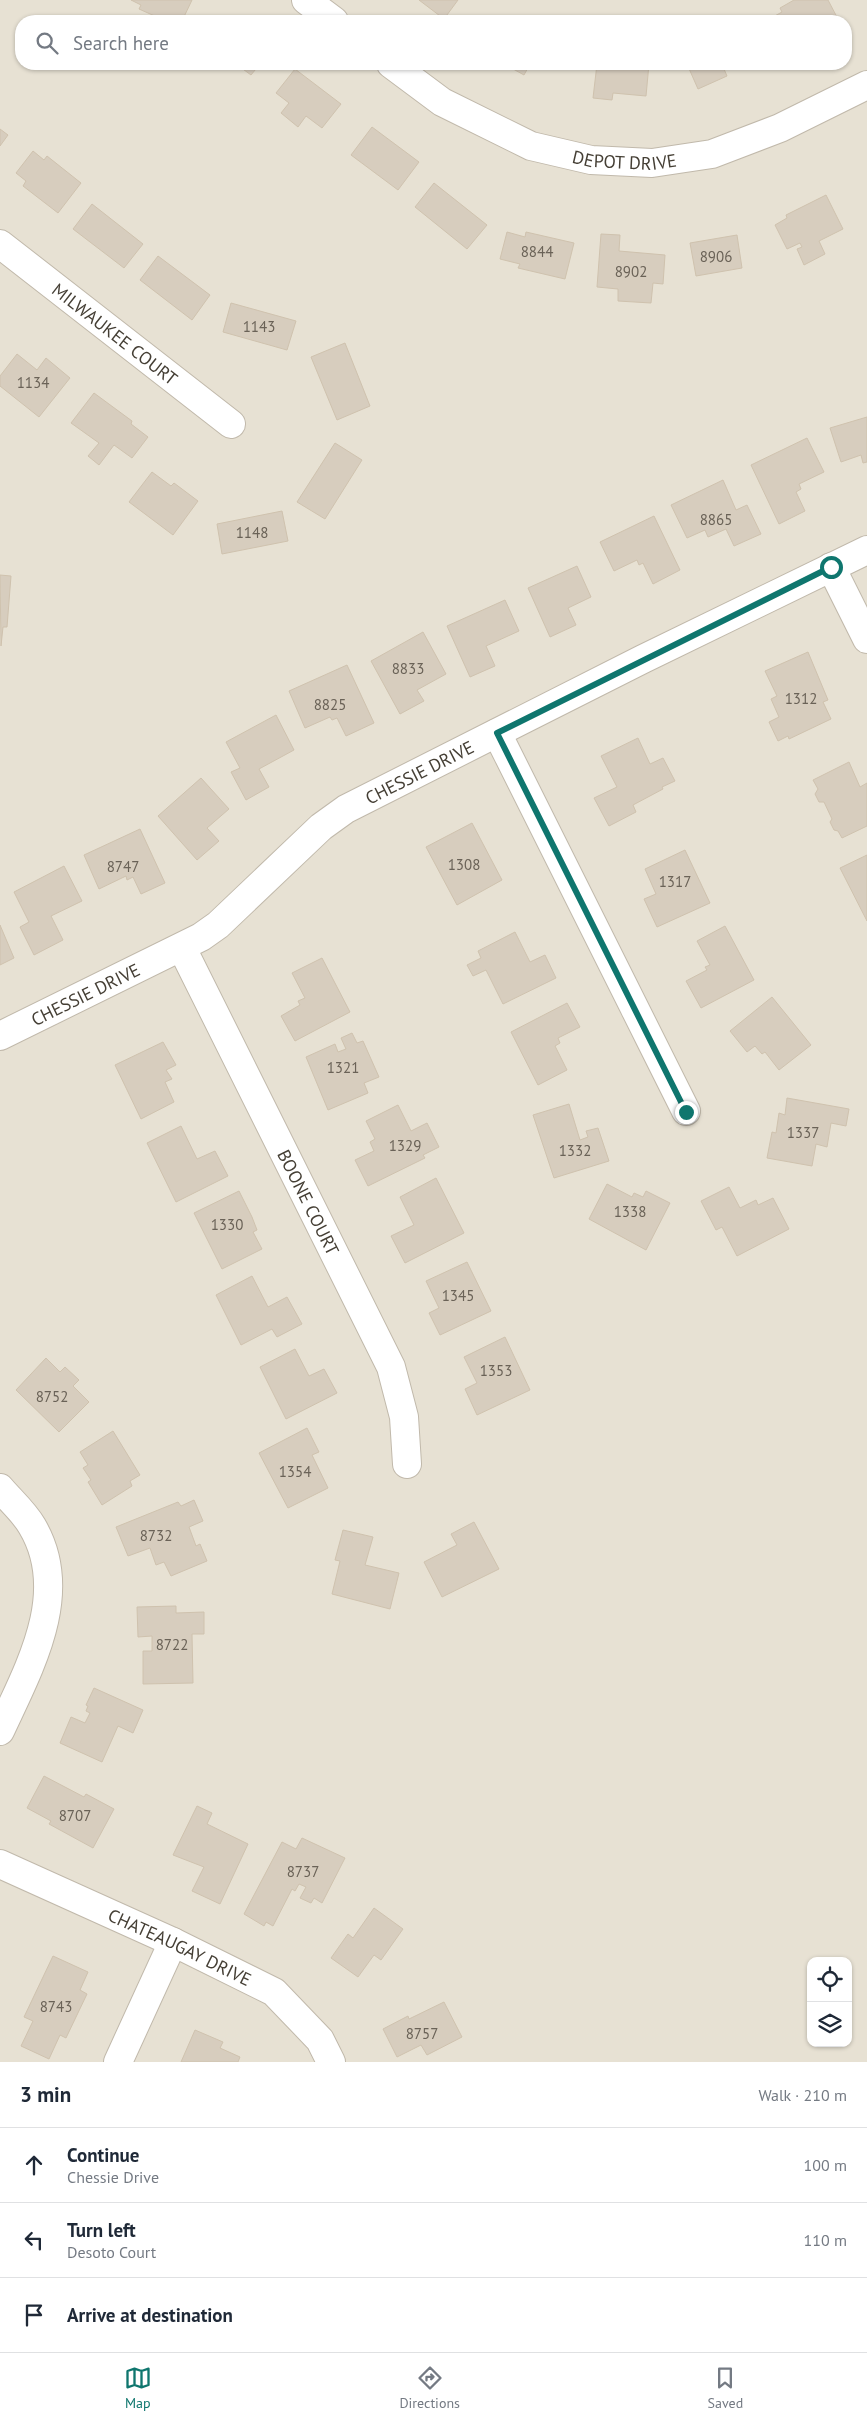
<!DOCTYPE html>
<html lang="en">
<head>
<meta charset="utf-8">
<style>
  :root { --surface:#fff; --page:#f2f2f3; --text:#1f2937; --muted:#747a83; --line:#e0e1e3; --accent:#0f766e }
  body { margin:0; font-family:"PT Sans",sans-serif; background:var(--page); color:var(--text) }
  .controls { position:absolute; right:15px; bottom:15px; display:grid; overflow:hidden; border-radius:10px; box-shadow:0 1px 4px #0004 }
  .controls button { width:45px; height:45px; display:grid; place-items:center; padding:0; border:0; border-bottom:1px solid var(--line); background:var(--surface); color:var(--text); font:25px sans-serif }
  .stop { position:absolute; width:15px; height:15px; margin:-11px; border:4px solid #0f766e; border-radius:50%; background:#fff }
  .stop.end { background:#0f766e; border-color:#fff; box-shadow:0 1px 5px #0008 }
  .list { margin:0; padding:0; list-style:none }
  h2 { display:flex; justify-content:space-between; align-items:center; height:65px; margin:0; padding:0 20px; font-size:21px }
  h2 small { font-size:16px; font-weight:400; color:var(--muted) }
  .list li { display:grid; grid-template-columns:32px 1fr auto; gap:15px; align-items:center; box-sizing:border-box; height:75px; padding:0 20px; border-top:1px solid var(--line) }
  .list b { display:block; font-size:19px; white-space:nowrap }
  .list p { margin:0; font-size:16px; white-space:nowrap; color:var(--muted) }
  .list em { font-size:16px; font-style:normal; color:var(--muted) }
  .icon { flex:none; width:28px; height:28px; fill:none; stroke:currentColor; stroke-width:2; stroke-linecap:round; stroke-linejoin:round }
  .map { position:relative; flex:none; width:867px; height:2062px; overflow:hidden }
  .search { position:absolute; background:var(--surface); box-shadow:0 1px 4px #0004; left:15px; right:15px; top:15px; height:55px; display:flex; align-items:center; gap:12px; box-sizing:border-box; padding:0 18px; border-radius:20px; color:var(--muted); font-size:19px }
  .sheet { height:290px; background:var(--surface) }
  nav { display:flex; justify-content:space-around; align-items:center; box-sizing:border-box; height:70px; border-top:1px solid var(--line); background:var(--surface); font-size:14px; color:var(--muted) }
  nav a { display:grid; justify-items:center; gap:2px }
  nav .on { color:var(--accent) }
  .map>svg:first-child { display:block }
</style>
</head>
<body>
<div class="map">
<svg width="867" height="2062" viewBox="0 0 867 2062">
  <rect width="100%" height="100%" fill="#f3efe5"/>
  <!-- residential -->
  <path fill="#e7e1d3" fill-rule="evenodd" d="M0 0H867V2062H0ZM21 21H846V64H21ZM811 1961H848V2043H811Z"/>
  <!-- building -->
  <g fill="#d7cdbe" stroke="#cfc2ae">
    <polygon points="131,0 192,0 182,21 166,21 139,9 141,5"/>
    <polygon points="419,0 458,0 444,19"/>
    <polygon points="794,0 828,0 839,21 773,21 771,18 782,12 780,8"/>
    <polygon points="236,64 260,64 251,75"/>
    <polygon points="504,64 530,64 524,75"/>
    <polygon points="597,64 649,64 646,96 613,93 612,100 593,98"/>
    <polygon points="687,64 735,64 724,69 727,76 698,89"/>
    <polygon points="295,69 341,104 322,128 306,116 298,127 281,113 289,103 276,93"/>
    <polygon points="372,127 419,162 398,190 351,155"/>
    <polygon points="0,129 8,135 0,146"/>
    <polygon points="33,151 44,160 47,156 81,183 58,213 23,186 26,181 16,173"/>
    <polygon points="434,183 487,225 467,249 415,207"/>
    <polygon points="826,195 843,229 819,241 825,254 804,265 797,249 802,247 800,243 787,249 775,225 787,218 786,215"/>
    <polygon points="92,204 143,244 124,268 73,229"/>
    <polygon points="507,232 525,237 526,232 574,243 565,279 518,268 520,264 500,259"/>
    <polygon points="601,234 620,235 619,251 665,255 663,284 653,283 651,303 618,301 618,289 597,287"/>
    <polygon points="737,235 742,268 696,276 690,243"/>
    <polygon points="158,256 210,295 192,320 140,280"/>
    <polygon points="231,303 296,321 287,350 223,332"/>
    <polygon points="345,343 370,406 337,420 311,357"/>
    <polygon points="17,354 37,370 46,358 70,378 39,417 0,386 0,376"/>
    <polygon points="94,393 132,421 131,424 148,437 132,458 114,445 99,465 88,456 99,443 71,423"/>
    <polygon points="867,417 867,462 863,463 861,455 841,462 830,428"/>
    <polygon points="807,438 824,472 799,484 801,489 796,492 805,511 779,524 751,465"/>
    <polygon points="335,443 362,460 325,519 297,502"/>
    <polygon points="152,472 171,486 174,483 198,501 173,535 129,502"/>
    <polygon points="723,480 736,510 747,505 761,534 734,546 726,529 708,537 705,530 687,538 671,505"/>
    <polygon points="282,511 288,541 222,554 217,524"/>
    <polygon points="654,516 680,570 653,584 643,563 639,565 637,560 614,571 600,542"/>
    <polygon points="577,566 591,597 568,608 576,625 550,637 528,588"/>
    <polygon points="0,575 11,576 7,627 3,627 1,646"/>
    <polygon points="505,600 519,631 486,646 495,666 470,677 447,626"/>
    <polygon points="423,632 446,674 417,690 424,701 400,714 371,661"/>
    <polygon points="808,652 828,700 823,702 831,719 789,739 788,736 778,741 769,722 779,717 771,699 777,696 765,671"/>
    <polygon points="347,665 374,723 346,736 337,718 332,720 330,717 305,728 289,691"/>
    <polygon points="276,715 294,750 259,769 269,787 246,800 231,772 240,768 226,742"/>
    <polygon points="638,738 650,764 663,758 675,781 662,787 663,789 633,805 636,812 609,826 594,798 617,787 601,756"/>
    <polygon points="849,762 860,787 867,783 867,826 842,838 838,831 834,830 830,822 832,819 824,802 819,802 815,794 818,789 813,780"/>
    <polygon points="201,778 229,809 207,828 219,841 197,860 158,816"/>
    <polygon points="472,823 502,880 457,905 426,847"/>
    <polygon points="140,829 165,883 141,894 133,877 127,880 126,876 99,889 84,855"/>
    <polygon points="685,850 710,903 657,927 644,899 656,894 645,869"/>
    <polygon points="867,855 867,921 840,868"/>
    <polygon points="64,866 82,901 51,916 63,940 34,955 20,927 29,922 14,892"/>
    <polygon points="0,925 14,958 0,965"/>
    <polygon points="725,926 754,980 701,1008 686,981 707,970 705,967 710,965 697,941"/>
    <polygon points="515,932 530,962 545,955 556,978 503,1004 486,970 473,976 467,965 481,958 478,951"/>
    <polygon points="322,958 350,1012 295,1041 281,1016 300,1005 298,1001 305,998 292,973"/>
    <polygon points="772,997 811,1045 779,1070 765,1052 762,1054 755,1046 747,1052 730,1031"/>
    <polygon points="567,1003 580,1027 558,1038 560,1043 555,1046 567,1070 538,1085 511,1032"/>
    <polygon points="352,1033 357,1043 363,1041 379,1077 364,1083 368,1093 328,1110 306,1057 335,1044 338,1052 346,1049 341,1038"/>
    <polygon points="163,1042 176,1065 166,1070 172,1079 165,1082 174,1102 141,1119 115,1065"/>
    <polygon points="787,1098 849,1109 846,1126 831,1123 827,1147 816,1144 812,1166 767,1158 772,1132 776,1133 779,1113 785,1115"/>
    <polygon points="569,1104 580,1140 588,1137 586,1131 598,1128 609,1161 554,1178 533,1115"/>
    <polygon points="398,1105 411,1131 427,1123 439,1147 423,1155 425,1158 368,1186 355,1160 374,1151 370,1142 375,1139 366,1121"/>
    <polygon points="181,1126 197,1159 215,1151 228,1176 176,1202 147,1143"/>
    <polygon points="436,1178 464,1233 405,1263 391,1236 414,1225 400,1197"/>
    <polygon points="607,1184 632,1197 634,1193 643,1197 646,1191 670,1203 646,1250 589,1219"/>
    <polygon points="729,1187 740,1208 756,1200 758,1205 773,1198 789,1229 737,1256 722,1227 716,1230 701,1201"/>
    <polygon points="239,1191 252,1217 257,1230 253,1232 262,1249 222,1269 194,1213"/>
    <polygon points="467,1262 491,1311 440,1335 429,1313 439,1308 426,1281"/>
    <polygon points="252,1276 268,1307 287,1297 302,1324 277,1337 272,1329 241,1345 216,1295"/>
    <polygon points="505,1337 530,1390 477,1415 465,1389 477,1383 464,1357"/>
    <polygon points="295,1349 309,1376 324,1369 337,1393 286,1419 260,1367"/>
    <polygon points="46,1358 60,1372 65,1367 79,1380 73,1386 89,1402 59,1432 16,1390"/>
    <polygon points="307,1428 319,1452 312,1455 328,1488 288,1508 259,1453"/>
    <polygon points="113,1431 140,1475 130,1481 132,1486 102,1505 88,1482 91,1480 83,1468 88,1465 80,1452"/>
    <polygon points="194,1500 203,1521 189,1527 196,1546 200,1544 207,1561 171,1576 164,1562 156,1565 150,1548 128,1556 116,1527 178,1502 181,1506"/>
    <polygon points="474,1522 499,1569 442,1597 424,1562 457,1545 451,1534"/>
    <polygon points="343,1530 373,1537 365,1565 399,1573 390,1609 332,1594 340,1561 335,1560"/>
    <polygon points="176,1606 176,1613 204,1612 204,1634 192,1634 193,1683 143,1684 143,1651 152,1651 152,1636 138,1637 137,1607"/>
    <polygon points="94,1688 143,1710 133,1733 118,1726 102,1762 60,1743 71,1717 85,1723 90,1713 86,1711 88,1706 86,1705"/>
    <polygon points="44,1776 84,1797 86,1794 114,1809 93,1848 49,1824 51,1821 27,1808"/>
    <polygon points="197,1806 212,1813 207,1824 248,1844 220,1904 192,1891 204,1867 173,1855"/>
    <polygon points="302,1838 345,1858 322,1903 314,1898 311,1903 300,1898 306,1887 299,1884 295,1891 292,1889 273,1926 266,1922 264,1926 244,1914 282,1842 296,1849"/>
    <polygon points="374,1908 403,1929 381,1960 374,1955 358,1977 331,1958 348,1934 353,1938"/>
    <polygon points="53,1956 88,1972 80,1990 87,1994 66,2038 60,2035 49,2059 21,2046 33,2021 24,2017"/>
    <polygon points="444,2002 462,2037 427,2055 421,2045 397,2057 383,2029 408,2016 409,2019"/>
    <polygon points="195,2030 223,2042 220,2048 240,2057 238,2062 181,2062"/>
  </g>
  <g fill="none" stroke-linecap="round" stroke-linejoin="round">
    <!-- minor casing -->
    <g stroke="#c1b9ab" stroke-width="30">
      <g id="minor">
        <polyline points="306,0 334,21"/>
        <path id="s1" d="M391 64 442 102 531 146 591 160 652 163 712 154 780 128 867 85"/>
        <path id="s2" d="M0 244 231 424"/>
        <polyline points="831,567 867,639"/>
        <polyline points="497,733 686,1111"/>
        <path id="s3" d="M182 948 391 1367 404 1417 407 1464"/>
        <path id="s4" d="M0 1036 201 937 218 925 321 827 346 809 643 659 867 550"/>
        <path d="M0 1488C10 1500 24 1512 32 1526 72 1593 29 1668 0 1731"/>
        <path id="s5" d="M0 1864 173 1942 274 1992 320 2040 331 2062"/>
        <polyline points="118,2062 173,1942"/>
      </g>
    </g>
    <!-- minor -->
    <use href="#minor" stroke="#fff" stroke-width="28"/>
  </g>
  <g fill="none" stroke-linecap="round" stroke-linejoin="round">
    <!-- route -->
    <polyline stroke="#0f766e" stroke-width="6" points="686,1112 497,733 831,567"/>
  </g>
  <g text-anchor="middle" dominant-baseline="central" stroke-width="4" stroke-linejoin="round" paint-order="stroke">
    <!-- number labels -->
    <g font-size="15" fill="#6a6257">
      <text x="537" y="251">8844</text>
      <text x="716" y="256">8906</text>
      <text x="631" y="271">8902</text>
      <text x="259" y="326">1143</text>
      <text x="33" y="382">1134</text>
      <text x="716" y="519">8865</text>
      <text x="252" y="532">1148</text>
      <text x="408" y="668">8833</text>
      <text x="801" y="698">1312</text>
      <text x="330" y="704">8825</text>
      <text x="464" y="864">1308</text>
      <text x="123" y="866">8747</text>
      <text x="675" y="881">1317</text>
      <text x="343" y="1067">1321</text>
      <text x="803" y="1132">1337</text>
      <text x="405" y="1145">1329</text>
      <text x="575" y="1150">1332</text>
      <text x="630" y="1211">1338</text>
      <text x="227" y="1224">1330</text>
      <text x="458" y="1295">1345</text>
      <text x="496" y="1370">1353</text>
      <text x="52" y="1396">8752</text>
      <text x="295" y="1471">1354</text>
      <text x="156" y="1535">8732</text>
      <text x="172" y="1644">8722</text>
      <text x="75" y="1815">8707</text>
      <text x="303" y="1871">8737</text>
      <text x="56" y="2006">8743</text>
      <text x="422" y="2033">8757</text>
    </g>
    <!-- street labels -->
    <g font-size="18" fill="#453f35" stroke="#fff">
      <text stroke="none"><textPath href="#s1" startOffset="258">DEPOT DRIVE</textPath></text>
      <text stroke="none"><textPath href="#s2" startOffset="146">MILWAUKEE COURT</textPath></text>
      <text stroke="none"><textPath href="#s4" startOffset="500">CHESSIE DRIVE</textPath></text>
      <text stroke="none"><textPath href="#s4" startOffset="95">CHESSIE DRIVE</textPath></text>
      <text stroke="none"><textPath href="#s3" startOffset="284">BOONE COURT</textPath></text>
      <text stroke="none"><textPath href="#s5" startOffset="198">CHATEAUGAY DRIVE</textPath></text>
    </g>
  </g>
</svg>
<div class="controls">
<button><svg class="icon" aria-label="locate" viewBox="0 0 24 24"><circle cx="12" cy="12" r="6"/><path d="M12 2v4M12 18v4M2 12h4M18 12h4"/></svg></button>
<button><svg class="icon" aria-label="layers" viewBox="0 0 24 24"><path d="M12 4l9 5-9 5-9-5zM3 14l9 5 9-5"/></svg></button>
</div>
<div class="stop" style="left:831px;top:567px"></div>
<div class="stop end" style="left:686px;top:1112px"></div>
<div class="search"><svg class="icon" aria-label="search" viewBox="0 0 24 24"><circle cx="10" cy="10" r="6"/><path d="M15 15l6 6"/></svg>Search here</div>
</div>
<section class="sheet">
<h2>3 min<small>Walk · 210 m</small></h2>
<ul class="list">
<li><svg class="icon" aria-label="ahead" viewBox="0 0 24 24"><path d="M12 20V5M6 11l6-6 6 6"/></svg><div><b>Continue</b><p>Chessie Drive</p></div><em>100 m</em></li>
<li><svg class="icon" aria-label="left" viewBox="0 0 24 24"><path d="M17 20v-9H6M10 6l-5 5 5 5"/></svg><div><b>Turn left</b><p>Desoto Court</p></div><em>110 m</em></li>
<li><svg class="icon" aria-label="arrive" viewBox="0 0 24 24"><path d="M6 21V4h12l-3 4 3 4H6"/></svg><div><b>Arrive at destination</b></div></li>
</ul>
</section>
<nav>
<a class="on"><svg class="icon" aria-label="map" viewBox="0 0 24 24"><path d="M3 6l6-2 6 2 6-2v14l-6 2-6-2-6 2zM9 4v14M15 6v14"/></svg>Map</a>
<a><svg class="icon" aria-label="directions" viewBox="0 0 24 24"><path d="M12 3l9 9-9 9-9-9zM9 14v-3h6M13 9l2 2-2 2"/></svg>Directions</a>
<a><svg class="icon" aria-label="saved" viewBox="0 0 24 24"><path d="M7 4h10v16l-5-4-5 4z"/></svg>Saved</a>
</nav>
</body>
</html>
